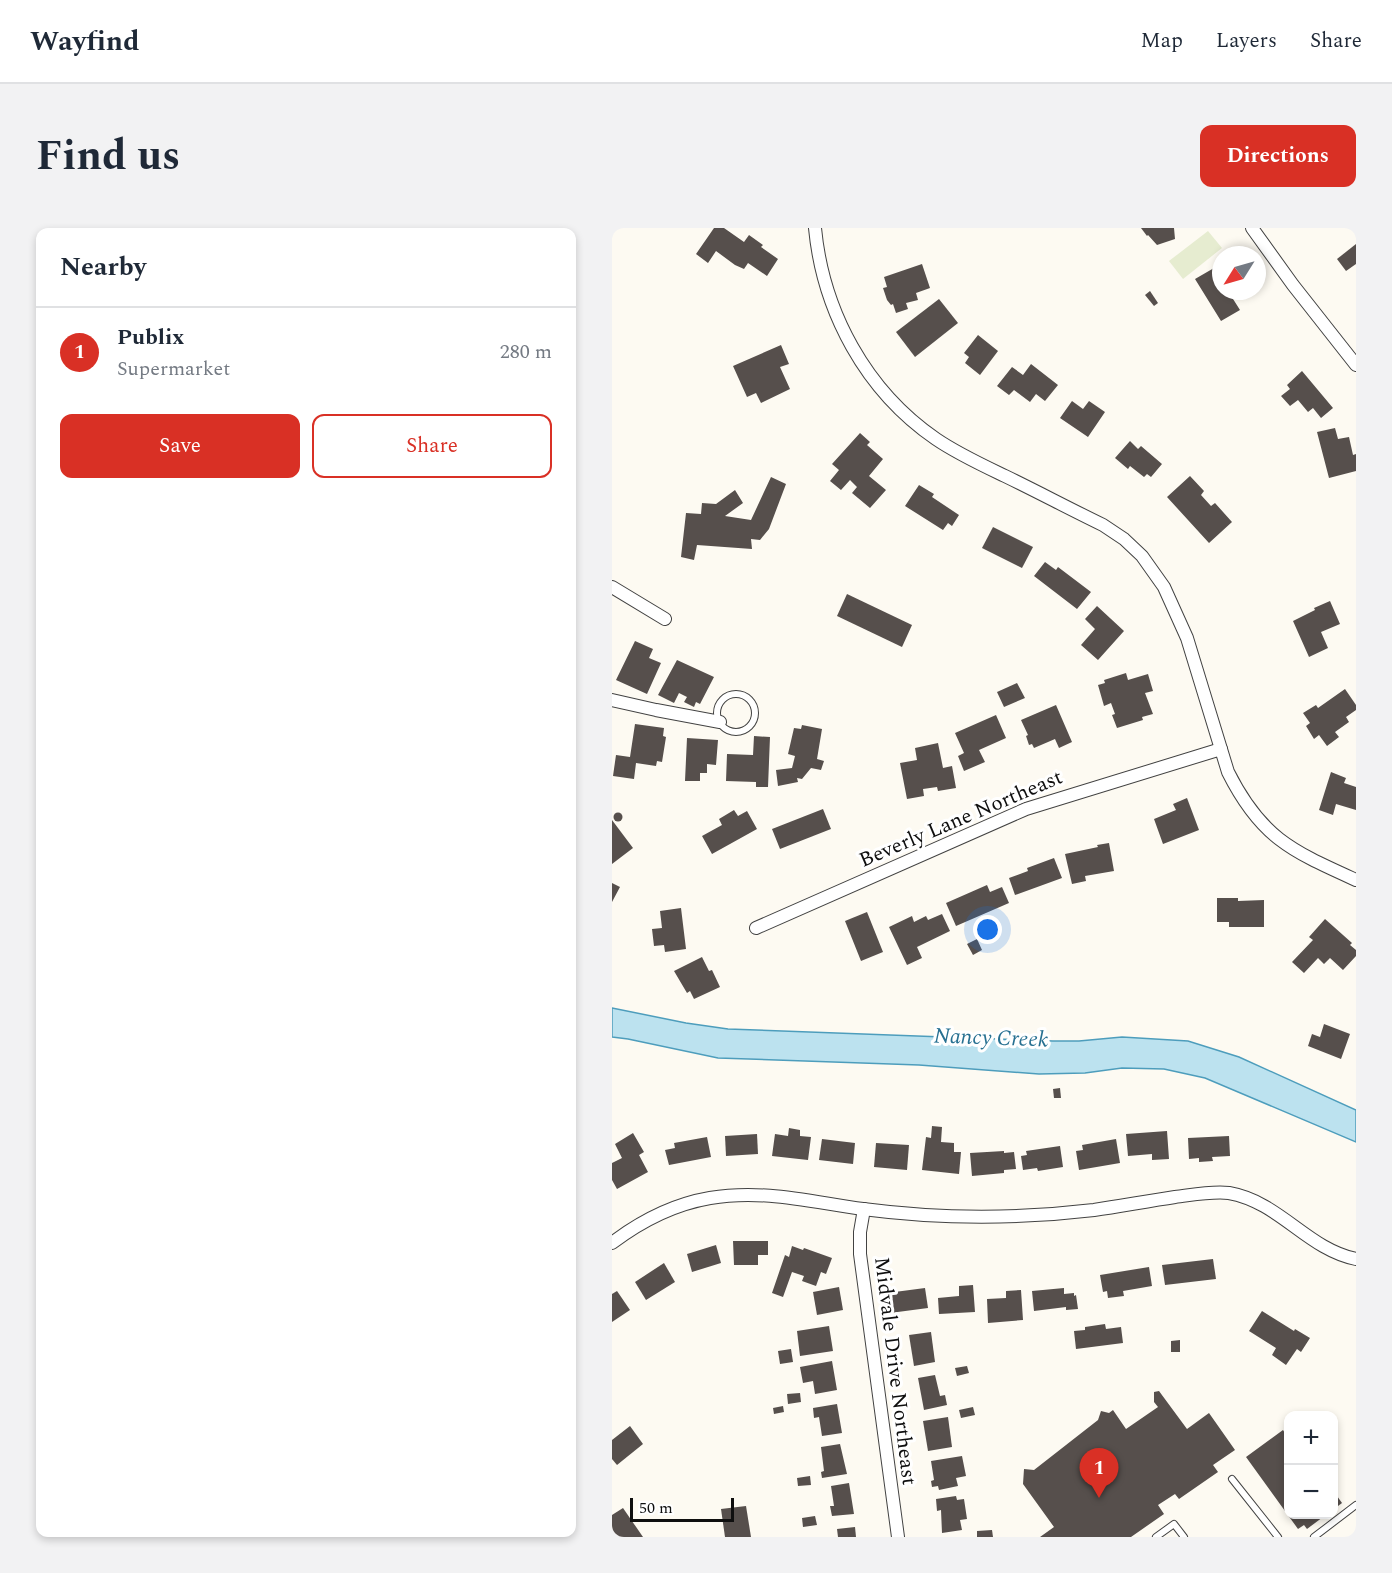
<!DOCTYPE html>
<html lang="en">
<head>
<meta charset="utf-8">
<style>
  :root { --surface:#fff; --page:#f2f2f3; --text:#1f2937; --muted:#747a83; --line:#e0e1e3; --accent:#d93025 }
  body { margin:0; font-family:Spectral,serif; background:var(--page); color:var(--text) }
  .controls { position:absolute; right:18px; bottom:18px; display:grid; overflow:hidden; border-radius:12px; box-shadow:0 3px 9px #0003 }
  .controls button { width:54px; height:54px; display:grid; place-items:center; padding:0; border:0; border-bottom:2px solid var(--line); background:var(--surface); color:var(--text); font:30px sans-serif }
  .compass { position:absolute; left:600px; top:18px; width:54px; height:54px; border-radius:50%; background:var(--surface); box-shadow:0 3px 9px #0003; rotate:233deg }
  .scale { position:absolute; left:18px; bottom:15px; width:104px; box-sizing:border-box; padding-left:6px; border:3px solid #0f0f0f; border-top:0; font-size:16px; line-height:21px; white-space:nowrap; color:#0f0f0f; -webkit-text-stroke:4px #fff; paint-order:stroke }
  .you { position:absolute; left:376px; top:702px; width:21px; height:21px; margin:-15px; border:4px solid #fff; border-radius:50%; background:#1a73e8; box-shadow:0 0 0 9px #1a73e833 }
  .badge { display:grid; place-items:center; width:39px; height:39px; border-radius:50%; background:var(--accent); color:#fff; font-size:20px; font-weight:700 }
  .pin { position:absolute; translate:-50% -50px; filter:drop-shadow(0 2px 3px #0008) }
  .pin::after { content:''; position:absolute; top:32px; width:21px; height:18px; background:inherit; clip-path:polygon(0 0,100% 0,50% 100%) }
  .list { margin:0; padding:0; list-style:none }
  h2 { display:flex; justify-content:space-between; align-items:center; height:78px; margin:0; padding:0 24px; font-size:26px }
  h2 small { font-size:20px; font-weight:400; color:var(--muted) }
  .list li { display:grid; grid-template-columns:39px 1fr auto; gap:18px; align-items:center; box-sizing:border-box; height:90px; padding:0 24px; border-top:2px solid var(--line) }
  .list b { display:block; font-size:22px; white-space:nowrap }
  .list p { margin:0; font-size:20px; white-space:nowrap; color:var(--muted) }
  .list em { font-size:20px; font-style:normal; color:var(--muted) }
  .actions { display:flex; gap:12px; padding:18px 24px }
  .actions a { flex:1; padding:14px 0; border:2px solid var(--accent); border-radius:12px; text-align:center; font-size:21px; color:var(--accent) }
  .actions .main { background:var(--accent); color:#fff }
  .map { position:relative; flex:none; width:744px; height:1309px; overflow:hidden; border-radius:12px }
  header { display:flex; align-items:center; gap:36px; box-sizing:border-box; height:84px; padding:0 30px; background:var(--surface); border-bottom:2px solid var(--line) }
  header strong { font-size:28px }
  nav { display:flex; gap:33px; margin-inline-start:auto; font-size:21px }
  .intro { display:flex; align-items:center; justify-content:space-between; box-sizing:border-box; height:144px; padding:0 36px }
  h1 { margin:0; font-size:42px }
  .button { padding:15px 27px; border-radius:12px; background:var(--accent); color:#fff; font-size:21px; font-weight:700 }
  main { display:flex; gap:36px; padding:0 36px }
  aside { flex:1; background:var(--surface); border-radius:12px; box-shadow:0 3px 9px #0003 }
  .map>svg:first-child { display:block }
</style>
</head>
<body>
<header>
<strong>Wayfind</strong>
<nav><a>Map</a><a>Layers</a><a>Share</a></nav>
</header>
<div class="intro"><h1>Find us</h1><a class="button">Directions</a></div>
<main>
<aside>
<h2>Nearby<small></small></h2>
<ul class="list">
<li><span class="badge">1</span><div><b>Publix</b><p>Supermarket</p></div><em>280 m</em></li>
</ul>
<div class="actions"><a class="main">Save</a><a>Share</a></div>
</aside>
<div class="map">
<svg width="744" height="1309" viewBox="0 0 744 1309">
  <rect width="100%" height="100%" fill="#fdfaf2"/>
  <!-- pitch -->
  <polygon fill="#e6ecd0" points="596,3 610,20 571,51 557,33"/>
  <!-- water -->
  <polygon fill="#bce2ef" stroke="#4d9dbc" stroke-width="1.5" points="0,780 74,795 116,801 441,813 467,813 510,809 576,813 627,829 744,882 744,914 593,850 552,841 510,840 473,845 427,846 307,837 106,830 16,811 0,809"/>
  <!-- building -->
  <g fill="#564f4c">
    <polygon points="102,0 112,0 132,14 137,7 151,17 149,19 166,31 155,48 136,35 132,41 123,37 104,23 96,35 84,26"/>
    <polygon points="529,0 562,0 563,11 545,17 536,7 535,8"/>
    <polygon points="744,16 744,36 734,43 725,31"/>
    <polygon points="310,36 318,60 304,65 306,72 294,75 296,81 284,85 281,76 279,77 275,72 271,60 275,59 272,49"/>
    <polygon points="602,40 609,52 609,63 616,63 628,82 609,93 583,51"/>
    <polygon points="538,63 546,75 542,78 533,67"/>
    <polygon points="327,71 346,95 303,129 284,104"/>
    <polygon points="366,107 386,123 368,147 353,135 357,129 352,125"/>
    <polygon points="169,117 177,136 168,139 178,161 149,175 144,165 135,169 121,138"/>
    <polygon points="419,136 446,157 433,173 424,166 418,174 402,162 397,167 385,158 400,139 411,147"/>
    <polygon points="690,143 721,180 709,190 701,180 696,184 686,172 678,178 669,168 678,161 675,157"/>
    <polygon points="460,173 471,181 477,173 493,184 476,209 448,190"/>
    <polygon points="723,200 726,211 737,209 741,227 744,226 744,243 717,250 705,204"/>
    <polygon points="248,205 258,214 255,217 271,231 257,248 274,262 258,280 240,265 245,259 238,252 229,262 218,253 227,242 220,236"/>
    <polygon points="518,213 526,221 529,218 550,236 539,249 535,246 532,249 518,238 516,241 503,230"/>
    <polygon points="578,248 592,263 589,267 599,278 603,275 620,294 597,315 555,269"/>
    <polygon points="159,249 174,256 157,301 148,312 139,311 140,321 85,317 82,332 69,329 74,285 89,286 90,275 104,276 123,262 131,275 113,288 139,292"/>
    <polygon points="307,257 322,266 320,269 347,287 340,298 336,295 331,302 293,278"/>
    <polygon points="381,299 421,319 410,340 370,320"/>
    <polygon points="433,334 444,342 446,339 479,364 465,381 422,348"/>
    <polygon points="235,366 300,397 290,419 225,388"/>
    <polygon points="718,373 728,396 709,404 716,420 697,429 681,393 703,382 702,380"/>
    <polygon points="485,378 512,403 486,432 469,417 483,401 473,391"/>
    <polygon points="23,413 41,421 37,430 49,435 35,466 4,452"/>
    <polygon points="65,432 102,449 88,476 84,474 82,479 72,474 75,469 67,465 62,475 46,467"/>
    <polygon points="514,445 516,452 536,446 541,463 533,465 541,486 530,489 531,492 505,500 500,487 503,486 499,475 492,478 486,457 493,455 492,452"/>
    <polygon points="405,455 413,470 392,479 385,464"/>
    <polygon points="733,461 744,477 744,482 734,489 737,494 723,504 727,509 715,518 707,507 702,511 694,498 698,495 691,485 704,477 706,480"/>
    <polygon points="444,477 460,514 447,520 443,511 422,520 420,516 417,517 414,508 416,507 409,492"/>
    <polygon points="384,487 394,510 367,522 373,534 352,543 346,528 352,525 343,505"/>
    <polygon points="23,496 52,500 51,508 54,509 50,534 45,533 44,538 24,535 22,551 1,548 4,527 18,529"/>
    <polygon points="190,497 210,501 205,531 212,533 209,542 199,540 190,551 185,550 186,554 166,558 164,542 180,540 183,528 176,526 182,500 189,501"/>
    <polygon points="142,508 158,509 156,559 144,559 144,554 114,553 115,526 141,527"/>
    <polygon points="75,510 106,512 104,537 95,536 95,545 88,545 88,553 73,553"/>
    <polygon points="326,515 331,540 340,538 344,560 326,563 325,559 311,561 312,568 295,571 288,535 305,532 303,520"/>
    <polygon points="719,544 734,550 732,555 744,559 744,582 724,576 721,587 707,582"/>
    <polygon points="575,570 587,602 551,616 542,591 564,582 561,576"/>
    <polygon points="211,581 219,601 168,621 160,601"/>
    <polygon points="122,582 126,588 135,583 145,601 100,626 90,608 110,597 107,591"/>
    <circle cx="6" cy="589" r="4.5"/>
    <polygon points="0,592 21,620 0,636"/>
    <polygon points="497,615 502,643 473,648 474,653 460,656 453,626 486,619 485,617"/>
    <polygon points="442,630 450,650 403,667 397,650 416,643 415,640"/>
    <polygon points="0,655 8,659 0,674"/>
    <polygon points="375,657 378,664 390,659 397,675 344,698 334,675"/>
    <polygon points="605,670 626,670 626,673 652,672 652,699 617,699 617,694 605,694"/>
    <polygon points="69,680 74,721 53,724 52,717 42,718 40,701 50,700 48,683"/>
    <polygon points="255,684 271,724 249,733 233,693"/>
    <polygon points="330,686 338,703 305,719 310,730 295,737 277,699 300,688 302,694 314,688 316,692"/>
    <polygon points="713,691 740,715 738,717 744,722 744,728 731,742 718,730 712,736 706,730 692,745 680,734 701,712 697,709"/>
    <polygon points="365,711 370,722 361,727 355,716"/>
    <polygon points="90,729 97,743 100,742 108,759 82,771 78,763 75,765 62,743"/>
    <polygon points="712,796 738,806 729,831 696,818 700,806 708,809"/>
    <polygon points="448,860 449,870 442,870 441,861"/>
    <polygon points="320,898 330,899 329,914 342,915 342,924 349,924 347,946 310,942 314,909 319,910"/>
    <polygon points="177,900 188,902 188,908 199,909 196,932 160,928 163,906 176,908"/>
    <polygon points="555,903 557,931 540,932 540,926 516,928 514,906"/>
    <polygon points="21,905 32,924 27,927 36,944 5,961 0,952 0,935 10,930 3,916"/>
    <polygon points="145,906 146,926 114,928 113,908"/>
    <polygon points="617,908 618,928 600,929 601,933 587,934 587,930 577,931 576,910"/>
    <polygon points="95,909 99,929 57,937 53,922 63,920 62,915"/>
    <polygon points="210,911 243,915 241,936 207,932"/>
    <polygon points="504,911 508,935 467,942 464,923 471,922 470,917"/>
    <polygon points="264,915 297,917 295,942 262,939"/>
    <polygon points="448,918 451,939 426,943 425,940 411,942 409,928 415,927 414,923"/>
    <polygon points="392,923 392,925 402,924 404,941 392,942 392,945 360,948 358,925"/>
    <polygon points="121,1013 156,1013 156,1027 146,1027 146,1037 122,1037"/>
    <polygon points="104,1017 109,1035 80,1044 75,1026"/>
    <polygon points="180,1018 191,1022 192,1020 220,1030 214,1046 209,1044 204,1058 190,1053 192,1048 180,1044 171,1069 160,1065 173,1027 177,1029"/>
    <polygon points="601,1031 604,1051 553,1057 550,1037"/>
    <polygon points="52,1035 63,1054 34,1072 23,1054"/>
    <polygon points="537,1039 540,1058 511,1063 512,1068 496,1070 495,1063 491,1064 488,1047"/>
    <polygon points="361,1057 363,1084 327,1086 326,1070 347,1068 347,1058"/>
    <polygon points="227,1059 231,1082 205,1087 201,1064"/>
    <polygon points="313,1060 316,1080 278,1085 275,1065"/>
    <polygon points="452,1060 452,1066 462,1065 462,1068 464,1067 466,1081 454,1082 454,1079 422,1083 420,1063"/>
    <polygon points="409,1062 411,1092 376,1095 375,1071 394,1070 394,1063"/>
    <polygon points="5,1063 18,1082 0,1094 0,1066"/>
    <polygon points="650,1083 682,1103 683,1101 698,1110 689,1124 685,1121 674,1137 660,1127 664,1120 637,1103"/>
    <polygon points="493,1096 494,1101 509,1099 511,1115 464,1121 462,1103 473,1102 473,1099"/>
    <polygon points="217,1098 221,1123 188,1128 185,1103"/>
    <polygon points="319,1104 323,1134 302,1138 297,1107"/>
    <polygon points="568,1112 568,1124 559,1124 559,1113"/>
    <polygon points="179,1121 181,1134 168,1136 166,1123"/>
    <polygon points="220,1133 225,1162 203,1166 201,1153 191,1155 188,1139"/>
    <polygon points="355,1138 357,1145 345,1148 343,1140"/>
    <polygon points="323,1147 328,1168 333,1167 335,1177 312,1182 306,1150"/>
    <polygon points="547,1163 575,1201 597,1185 623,1222 601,1237 606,1244 567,1271 563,1266 546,1277 552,1286 519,1309 428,1309 442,1299 411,1256 412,1241 422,1242 486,1192 489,1183 497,1185 501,1182 514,1201 546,1179 542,1174 542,1164"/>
    <polygon points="188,1165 189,1174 176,1176 175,1166"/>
    <polygon points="225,1176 230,1205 210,1208 207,1189 202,1190 201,1180"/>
    <polygon points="171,1178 172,1184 162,1186 161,1180"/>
    <polygon points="361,1179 363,1187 349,1190 347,1182"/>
    <polygon points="336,1189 340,1219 316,1223 311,1193"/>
    <polygon points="18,1198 31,1216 5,1237 0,1231 0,1212"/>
    <polygon points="671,1202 676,1210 676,1286 715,1286 695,1301 692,1297 686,1301 634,1229"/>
    <polygon points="228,1216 235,1246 210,1250 209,1244 212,1243 209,1219"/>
    <polygon points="350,1228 354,1248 344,1250 346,1258 327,1262 326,1258 320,1259 319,1253 322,1252 319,1233"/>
    <polygon points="198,1248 199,1257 186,1258 185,1250"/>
    <polygon points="237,1255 242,1286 220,1288 218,1278 222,1278 219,1258"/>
    <polygon points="344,1268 345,1272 352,1271 355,1291 348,1292 350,1302 330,1305 329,1282 325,1283 324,1271"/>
    <polygon points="725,1268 730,1275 722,1281 722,1271"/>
    <polygon points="134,1278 139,1309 113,1309 109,1281"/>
    <polygon points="11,1280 31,1309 5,1309 0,1302 0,1287"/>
    <polygon points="203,1288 205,1297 191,1299 190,1290"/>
    <polygon points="243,1299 244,1309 226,1309 225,1301"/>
    <polygon points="380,1302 381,1309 365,1309 365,1303"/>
  </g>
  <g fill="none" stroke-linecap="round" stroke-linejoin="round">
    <!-- lane casing -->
    <g stroke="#424242" stroke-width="8">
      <g id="lane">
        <circle cx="124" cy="485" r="19"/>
        <polyline points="620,1251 666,1309"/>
        <polyline points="544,1309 562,1296 572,1309"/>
        <polyline points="702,1309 744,1277"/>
      </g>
    </g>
    <!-- street casing -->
    <g stroke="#424242" stroke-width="14">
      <g id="street">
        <path d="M203 0C211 84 254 163 324 211 346 226 370 237 393 248 426 264 458 281 491 297L512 311 530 328 552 359 575 410 616 544C649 610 680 623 744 652"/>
        <polyline points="640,0 681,57 744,137"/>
        <polyline points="0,359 53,391"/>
        <polyline points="0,472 44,482 108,494"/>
        <polyline points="144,700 414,581 609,521"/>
        <polyline points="252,981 248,1004 248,1026 286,1309"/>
        <path d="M0 1015C29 993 63 976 98 970 151 961 199 974 251 981 327 991 406 991 482 982 509 978 536 973 563 969 580 967 599 963 617 965 668 974 695 1021 744 1031"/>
      </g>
    </g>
    <!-- lane -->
    <use href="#lane" stroke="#fff" stroke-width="6"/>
    <!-- street -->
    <use href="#street" stroke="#fff" stroke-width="12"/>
  </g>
  <g text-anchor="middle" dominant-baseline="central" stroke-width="6" stroke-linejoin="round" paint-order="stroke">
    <!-- street labels -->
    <g font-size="21" fill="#0f0f0f" stroke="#fff">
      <text transform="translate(349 591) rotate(-23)">Beverly Lane Northeast</text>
      <text transform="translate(283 1143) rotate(83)">Midvale Drive Northeast</text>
    </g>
    <!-- water labels -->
    <g font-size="22" font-style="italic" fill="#277091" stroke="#fff">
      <text transform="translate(379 810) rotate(2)">Nancy Creek</text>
    </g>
  </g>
</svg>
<div class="controls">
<button>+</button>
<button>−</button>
</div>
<svg class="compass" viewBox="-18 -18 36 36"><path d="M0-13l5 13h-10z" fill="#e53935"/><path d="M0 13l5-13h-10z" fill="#747a83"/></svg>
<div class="scale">50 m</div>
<div class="you"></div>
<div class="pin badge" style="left:487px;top:1270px">1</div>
</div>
</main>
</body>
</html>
